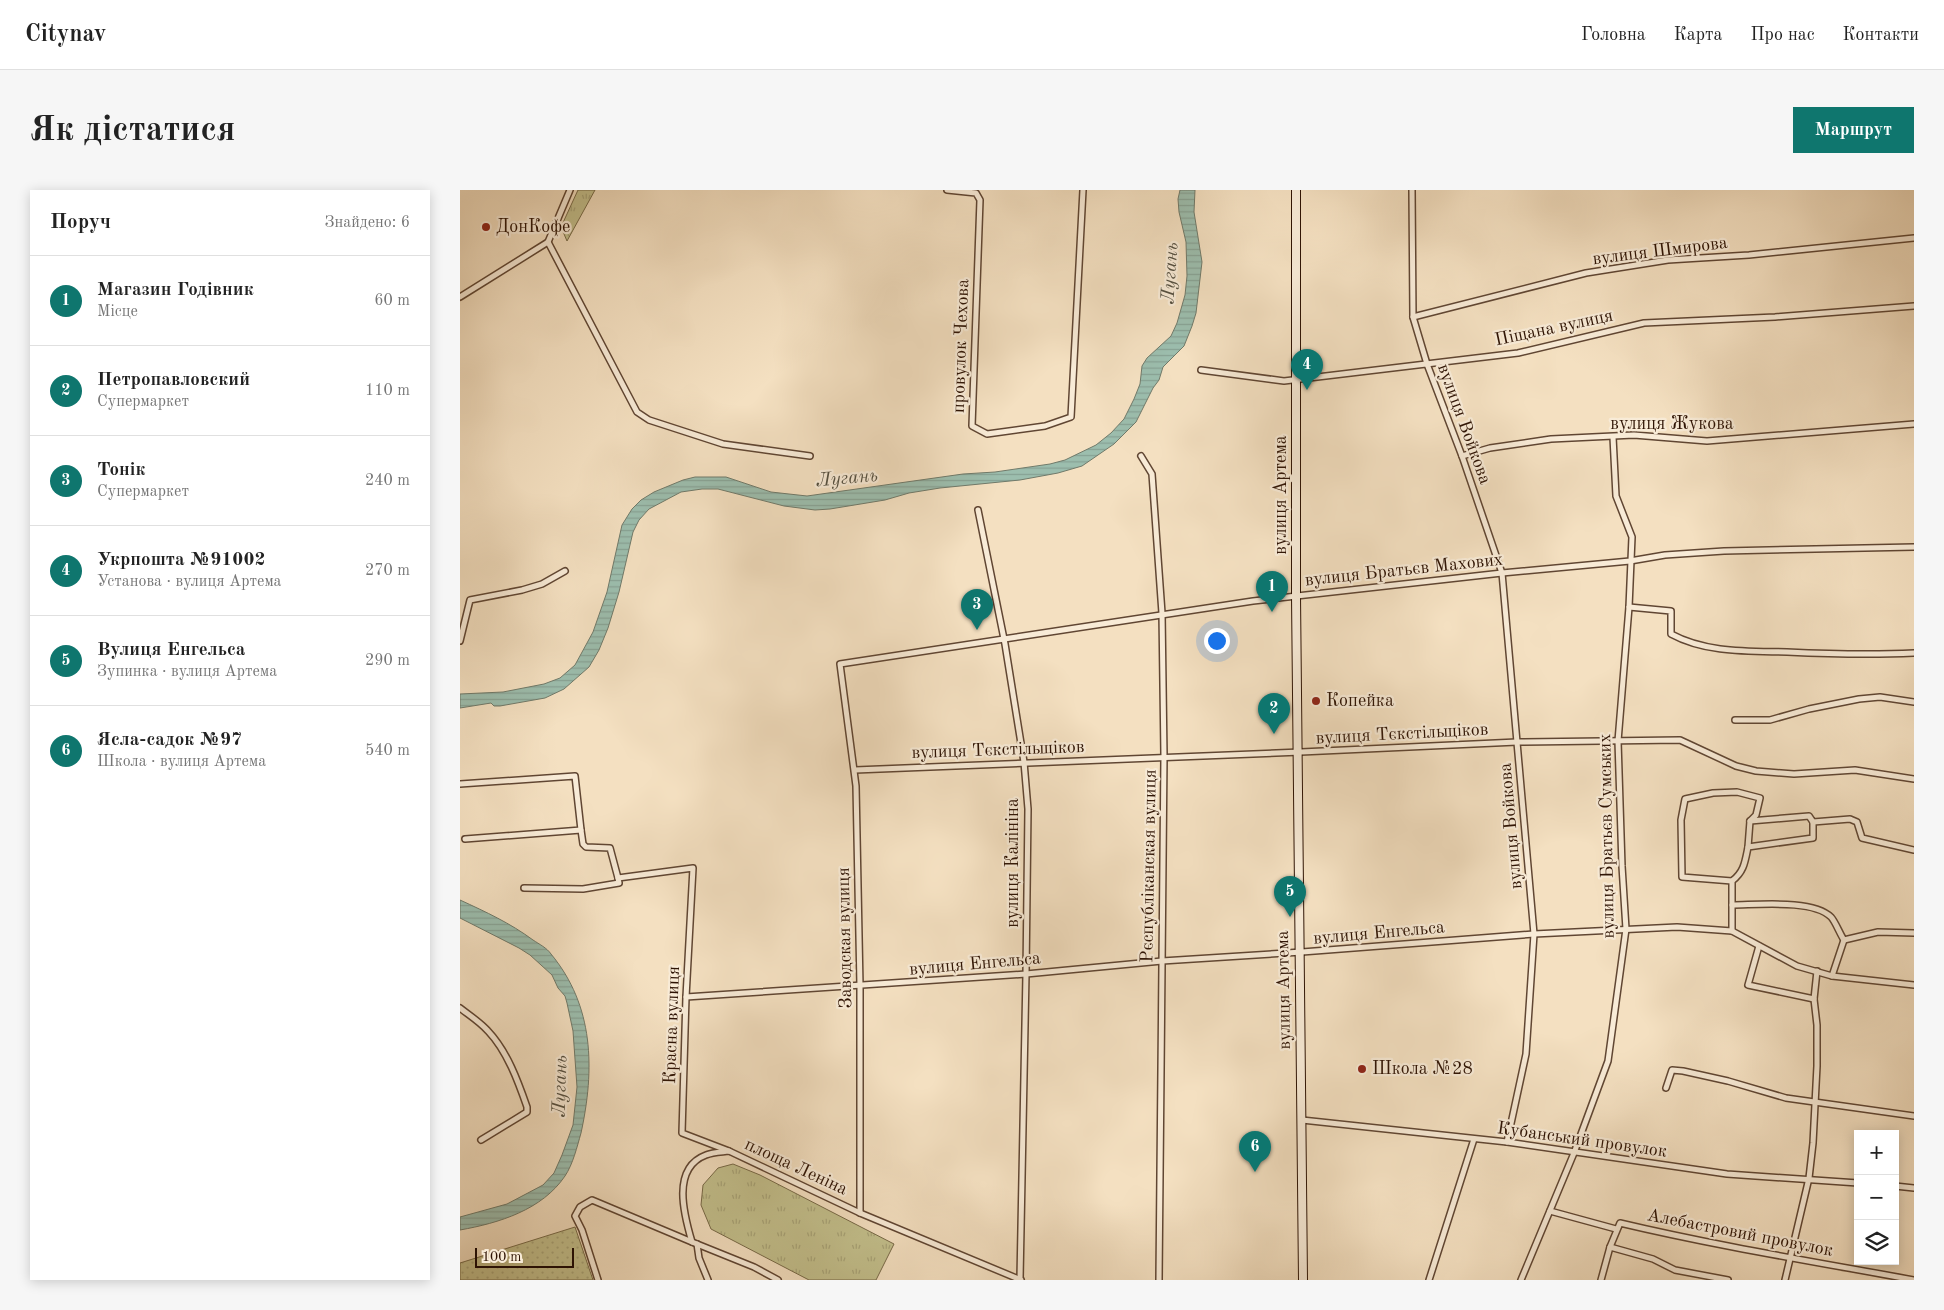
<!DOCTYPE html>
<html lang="uk">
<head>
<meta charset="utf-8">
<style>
  :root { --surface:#fff; --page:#f6f6f6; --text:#222; --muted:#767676; --line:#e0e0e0; --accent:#0f766e }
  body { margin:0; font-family:"Old Standard TT",serif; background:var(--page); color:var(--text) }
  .controls { position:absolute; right:15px; bottom:15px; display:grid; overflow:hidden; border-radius:0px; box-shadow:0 2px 12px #0003 }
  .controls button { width:45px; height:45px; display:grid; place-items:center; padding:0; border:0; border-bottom:1px solid var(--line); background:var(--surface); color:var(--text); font:25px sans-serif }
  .scale { position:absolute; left:15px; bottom:12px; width:99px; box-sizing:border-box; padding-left:5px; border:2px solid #2e1304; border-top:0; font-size:14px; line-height:18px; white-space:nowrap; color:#2e1304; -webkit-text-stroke:4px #f8ebd7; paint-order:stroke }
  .you { position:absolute; left:756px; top:450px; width:18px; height:18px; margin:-12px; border:4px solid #fff; border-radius:50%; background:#1a73e8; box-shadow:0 0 0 8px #1a73e833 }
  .badge { display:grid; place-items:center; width:32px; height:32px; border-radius:50%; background:var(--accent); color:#fff; font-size:16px; font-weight:700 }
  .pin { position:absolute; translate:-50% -41px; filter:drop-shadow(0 1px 2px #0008) }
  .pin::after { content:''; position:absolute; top:26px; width:18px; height:15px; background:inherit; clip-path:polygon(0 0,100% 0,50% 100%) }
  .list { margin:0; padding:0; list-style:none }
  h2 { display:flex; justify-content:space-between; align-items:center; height:65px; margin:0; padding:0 20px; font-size:21px }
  h2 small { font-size:16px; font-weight:400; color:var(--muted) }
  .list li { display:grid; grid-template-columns:32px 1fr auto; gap:15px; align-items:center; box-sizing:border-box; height:90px; padding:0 20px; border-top:1px solid var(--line) }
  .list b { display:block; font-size:19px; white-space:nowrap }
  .list p { margin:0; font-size:16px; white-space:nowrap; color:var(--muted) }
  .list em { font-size:16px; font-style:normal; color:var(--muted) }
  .icon { flex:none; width:28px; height:28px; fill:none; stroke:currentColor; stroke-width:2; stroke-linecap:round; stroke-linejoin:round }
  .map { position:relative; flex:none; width:1454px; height:1090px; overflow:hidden; border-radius:0px }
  header { display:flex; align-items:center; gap:30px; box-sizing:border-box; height:70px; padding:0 25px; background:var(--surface); border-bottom:1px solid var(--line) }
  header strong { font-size:24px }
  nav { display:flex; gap:28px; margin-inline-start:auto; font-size:18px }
  .intro { display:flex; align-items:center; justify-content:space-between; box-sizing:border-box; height:120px; padding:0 30px }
  h1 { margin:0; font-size:35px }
  .button { padding:12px 22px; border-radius:0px; background:var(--accent); color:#fff; font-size:18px; font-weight:700 }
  main { display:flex; gap:30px; padding:0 30px }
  aside { flex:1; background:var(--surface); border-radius:0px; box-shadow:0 2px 12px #0003 }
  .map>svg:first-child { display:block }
</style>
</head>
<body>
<header>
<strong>Citynav</strong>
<nav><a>Головна</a><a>Карта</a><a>Про нас</a><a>Контакти</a></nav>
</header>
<div class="intro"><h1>Як дістатися</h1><a class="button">Маршрут</a></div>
<main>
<aside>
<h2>Поруч<small>Знайдено: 6</small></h2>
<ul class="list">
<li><span class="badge">1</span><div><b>Магазин Годівник</b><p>Місце</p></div><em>60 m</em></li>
<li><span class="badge">2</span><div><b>Петропавловский</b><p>Супермаркет</p></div><em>110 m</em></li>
<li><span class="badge">3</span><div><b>Тонік</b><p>Супермаркет</p></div><em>240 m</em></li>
<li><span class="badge">4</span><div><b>Укрпошта №91002</b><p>Установа · вулиця Артема</p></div><em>270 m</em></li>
<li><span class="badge">5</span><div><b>Вулиця Енгельса</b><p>Зупинка · вулиця Артема</p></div><em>290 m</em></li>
<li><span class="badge">6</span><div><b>Ясла-садок №97</b><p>Школа · вулиця Артема</p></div><em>540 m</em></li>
</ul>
</aside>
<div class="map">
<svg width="1454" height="1090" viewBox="0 0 1454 1090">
  <defs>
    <pattern id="grass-dots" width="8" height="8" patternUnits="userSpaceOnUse" patternTransform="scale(1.25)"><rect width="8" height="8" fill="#c3c08d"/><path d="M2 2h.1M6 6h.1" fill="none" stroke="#a8a478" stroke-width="1.8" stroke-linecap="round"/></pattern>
    <pattern id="park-tufts" width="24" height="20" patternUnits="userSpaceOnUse" patternTransform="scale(1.25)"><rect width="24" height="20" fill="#c3c08d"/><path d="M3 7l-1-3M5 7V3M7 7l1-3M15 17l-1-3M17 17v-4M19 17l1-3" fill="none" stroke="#a8a478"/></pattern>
    <pattern id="water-rules" width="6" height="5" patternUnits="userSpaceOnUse" patternTransform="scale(1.25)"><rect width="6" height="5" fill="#9cbeae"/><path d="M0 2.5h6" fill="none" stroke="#87a294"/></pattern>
  </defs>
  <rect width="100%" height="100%" fill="#f4e0c1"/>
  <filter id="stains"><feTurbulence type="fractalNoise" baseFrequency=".004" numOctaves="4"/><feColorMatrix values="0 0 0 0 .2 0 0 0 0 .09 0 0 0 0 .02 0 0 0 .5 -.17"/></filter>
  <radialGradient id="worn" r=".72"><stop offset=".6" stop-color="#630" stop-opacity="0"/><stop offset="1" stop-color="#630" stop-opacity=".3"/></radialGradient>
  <!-- grass -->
  <polygon fill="url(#grass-dots)" stroke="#786a48" points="115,1037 133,1090 0,1090 0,1073"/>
  <!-- park -->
  <g fill="url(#park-tufts)" stroke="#786a48">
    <polygon points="118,0 135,0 107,51 101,37"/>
    <polygon points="273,974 300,985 434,1054 416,1090 349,1090 251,1039 241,1015 243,995 258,978"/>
  </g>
  <!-- water -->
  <g fill="url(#water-rules)" stroke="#707a6a">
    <polygon points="720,0 735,0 734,22 742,72 736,123 732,136 724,156 703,177 699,190 693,198 676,232 654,254 622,276 598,283 560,290 480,298 449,303 425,310 370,319 355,320 324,316 258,299 242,299 221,302 189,319 179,330 173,342 159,402 148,438 139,460 129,477 104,499 85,508 40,516 34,516 31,513 0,518 0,504 43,502 84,494 100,488 115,475 133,442 147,402 162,335 172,319 181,310 194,302 223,290 235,287 266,287 311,302 347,306 503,284 535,282 590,274 605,270 636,255 651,243 664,229 674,209 680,194 682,176 687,168 711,146 717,133 725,105 727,86 726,52 719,22 718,9"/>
    <path d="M0 710C26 722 50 733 73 750 79 754 87 758 91 764 134 816 135 879 121 943 117 957 113 974 105 986 82 1020 39 1033 0 1040V1027L47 1014 83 995 94 983 102 965 113 935 117 897 113 841 107 813 105 806 98 798 92 785 70 765 59 758 0 728Z"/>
  </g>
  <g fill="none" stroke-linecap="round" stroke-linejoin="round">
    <!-- street casing -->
    <g stroke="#604633" stroke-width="8">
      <g id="street">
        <polyline points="487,0 516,3 520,10 512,236 527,244 585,236 611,227 623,0"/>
        <polyline points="952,0 953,127 967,174 1002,266 1042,383 1074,744 1066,864 1047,952"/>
        <polyline points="88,52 177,222 189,230 263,254 350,266"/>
        <polyline points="0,107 88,52 110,0"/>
        <polyline points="953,127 1126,83 1208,70 1289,65 1454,48"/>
        <polyline points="741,180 824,191 1058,163 1184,133 1315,127 1454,116"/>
        <polyline points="681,266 692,284 702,423 704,566 699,1090"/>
        <polyline points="1002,266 1030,258 1091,249 1174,245 1247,251 1454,234"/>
        <polyline points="518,320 545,454 564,572 568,619 566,784 560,1089"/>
        <path d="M1169 417 1211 421V444C1246 463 1288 461 1327 462 1370 464 1411 465 1454 463"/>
        <polyline points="0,451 10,410 62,400 82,394 105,381"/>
        <polyline points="1275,530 1310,530 1349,519 1399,509 1420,507 1454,512"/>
        <polyline points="395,580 841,562 1057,552 1220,550 1276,576 1296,581 1334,584 1395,580 1454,589"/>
        <polyline points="0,594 115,586 121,640 5,649"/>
        <polyline points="121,640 123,654 126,657 150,658 158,688"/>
        <polyline points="1288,657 1290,631"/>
        <polyline points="1272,691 1222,687 1221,630 1225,609 1253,603 1277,602 1300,608 1296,625 1290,631 1349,626 1353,632 1390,629 1397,632 1402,648 1454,660"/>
        <polyline points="64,698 123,699 159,693 158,688 233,678 226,807 222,943 269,961"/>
        <path d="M1272 715C1297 715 1353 709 1371 727 1375 731 1380 744 1384 750L1418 742 1454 743"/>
        <path d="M1272 741V691C1284 682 1285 672 1288 657L1353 648V632"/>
        <polyline points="1299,756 1288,795 1354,809"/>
        <polyline points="1372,786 1384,750"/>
        <polyline points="226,807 566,784 702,771 842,762 1074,744 1217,737 1272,741 1337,776 1372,786 1454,795"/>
        <path d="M0 818C9 825 20 832 28 841 47 861 58 891 67 917V922L21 950"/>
        <polyline points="1206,898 1212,880 1223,881 1268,891 1326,908 1454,926"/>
        <polyline points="842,930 1047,952 1267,984 1398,993"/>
        <polyline points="1435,996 1454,998"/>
        <polyline points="1090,1021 1156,1039"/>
        <polyline points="400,1023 400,796 396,596 380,474 793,411 1042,383 1170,371 1205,365 1264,361 1454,357"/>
        <polyline points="237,1054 239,1068 248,1090"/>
        <polyline points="1150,1057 1193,1069 1215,1080 1268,1090"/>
        <polyline points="138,1090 122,1040 115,1026 120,1017 132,1010 232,1052"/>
        <path d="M318 1090 294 1077 232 1052C224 1025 211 978 246 965 253 962 262 962 269 961L400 1023 561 1090"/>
        <polyline points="969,1090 1014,949"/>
        <polyline points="1061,1090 1114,963 1148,871 1166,739 1162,676 1158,551 1169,417 1172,347 1156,306 1153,247"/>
        <path d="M1141 1090 1150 1057 1160 1033C1257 1056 1356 1072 1454 1090"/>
        <polyline points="1325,1090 1349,988 1353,953 1357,876 1357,835 1354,809 1357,781"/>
      </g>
    </g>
    <!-- secondary casing -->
    <g stroke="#2e1304" stroke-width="10">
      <polyline id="secondary" points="836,0 836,406 843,1090"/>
    </g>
    <!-- street -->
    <use href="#street" stroke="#f8ebd7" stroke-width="5"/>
    <!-- secondary -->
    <use href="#secondary" stroke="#f8ebd7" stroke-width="8"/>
  </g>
  <!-- markers -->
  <g fill="#8f2418" stroke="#f8ebd7" stroke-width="2">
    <circle cx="26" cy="37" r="5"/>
    <circle cx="856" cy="511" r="5"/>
    <circle cx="902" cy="879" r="5"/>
  </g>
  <g text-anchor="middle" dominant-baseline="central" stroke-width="4.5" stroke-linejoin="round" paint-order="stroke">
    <!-- poi labels -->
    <g font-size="18" fill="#2e1304" stroke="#f8ebd7" text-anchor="start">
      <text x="36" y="37">ДонКофе</text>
      <text x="866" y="511">Копейка</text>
      <text x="912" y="879">Школа №28</text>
    </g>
    <!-- street labels -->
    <g font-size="18" fill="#2e1304" stroke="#f8ebd7">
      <text transform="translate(1200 61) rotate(-7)">вулиця Шмирова</text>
      <text transform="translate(1094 138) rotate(-12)">Піщана вулиця</text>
      <text transform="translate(501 156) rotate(-88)">провулок Чехова</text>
      <text transform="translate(1004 234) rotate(70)">вулиця Войкова</text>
      <text x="1212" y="234">вулиця Жукова</text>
      <text transform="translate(821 305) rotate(-90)">вулиця Артема</text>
      <text transform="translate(944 380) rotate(-6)">вулиця Братьєв Махових</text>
      <text transform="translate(942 544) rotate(-3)">вулиця Тєкстільщіков</text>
      <text transform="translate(538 560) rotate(-2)">вулиця Тєкстільщіков</text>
      <text transform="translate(1051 636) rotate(-95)">вулиця Войкова</text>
      <text transform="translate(1147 646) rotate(-91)">вулиця Братьєв Сумських</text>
      <text transform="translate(553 673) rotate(-90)">вулиця Калініна</text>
      <text transform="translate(689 676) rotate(-89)">Рєспубліканская вулиця</text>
      <text transform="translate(919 743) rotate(-5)">вулиця Енгельса</text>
      <text transform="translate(385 748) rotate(-91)">Заводская вулиця</text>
      <text transform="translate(515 774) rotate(-5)">вулиця Енгельса</text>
      <text transform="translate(824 800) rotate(-91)">вулиця Артема</text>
      <text transform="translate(212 835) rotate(-88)">Красна вулиця</text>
      <text transform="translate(1122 950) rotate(8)">Кубанський провулок</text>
      <text transform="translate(336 977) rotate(25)">площа Леніна</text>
      <text transform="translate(1280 1043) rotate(11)">Алебастровий провулок</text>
    </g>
    <!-- water labels -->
    <g font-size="19" font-style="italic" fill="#544f40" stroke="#f8ebd7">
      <text transform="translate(711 83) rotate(-86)">Лугань</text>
      <text transform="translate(387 289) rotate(-5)">Лугань</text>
      <text transform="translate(101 896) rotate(-88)">Лугань</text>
    </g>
  </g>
  <rect width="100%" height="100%" filter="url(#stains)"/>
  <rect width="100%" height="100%" fill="url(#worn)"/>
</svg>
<div class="controls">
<button>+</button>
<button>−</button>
<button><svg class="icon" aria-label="layers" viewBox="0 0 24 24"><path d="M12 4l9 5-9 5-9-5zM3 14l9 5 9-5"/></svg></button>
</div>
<div class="scale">100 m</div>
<div class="you"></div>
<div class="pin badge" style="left:812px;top:422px">1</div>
<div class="pin badge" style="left:814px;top:544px">2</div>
<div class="pin badge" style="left:517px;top:440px">3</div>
<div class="pin badge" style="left:847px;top:200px">4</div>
<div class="pin badge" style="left:830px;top:727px">5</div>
<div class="pin badge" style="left:795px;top:982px">6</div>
</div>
</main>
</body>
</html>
